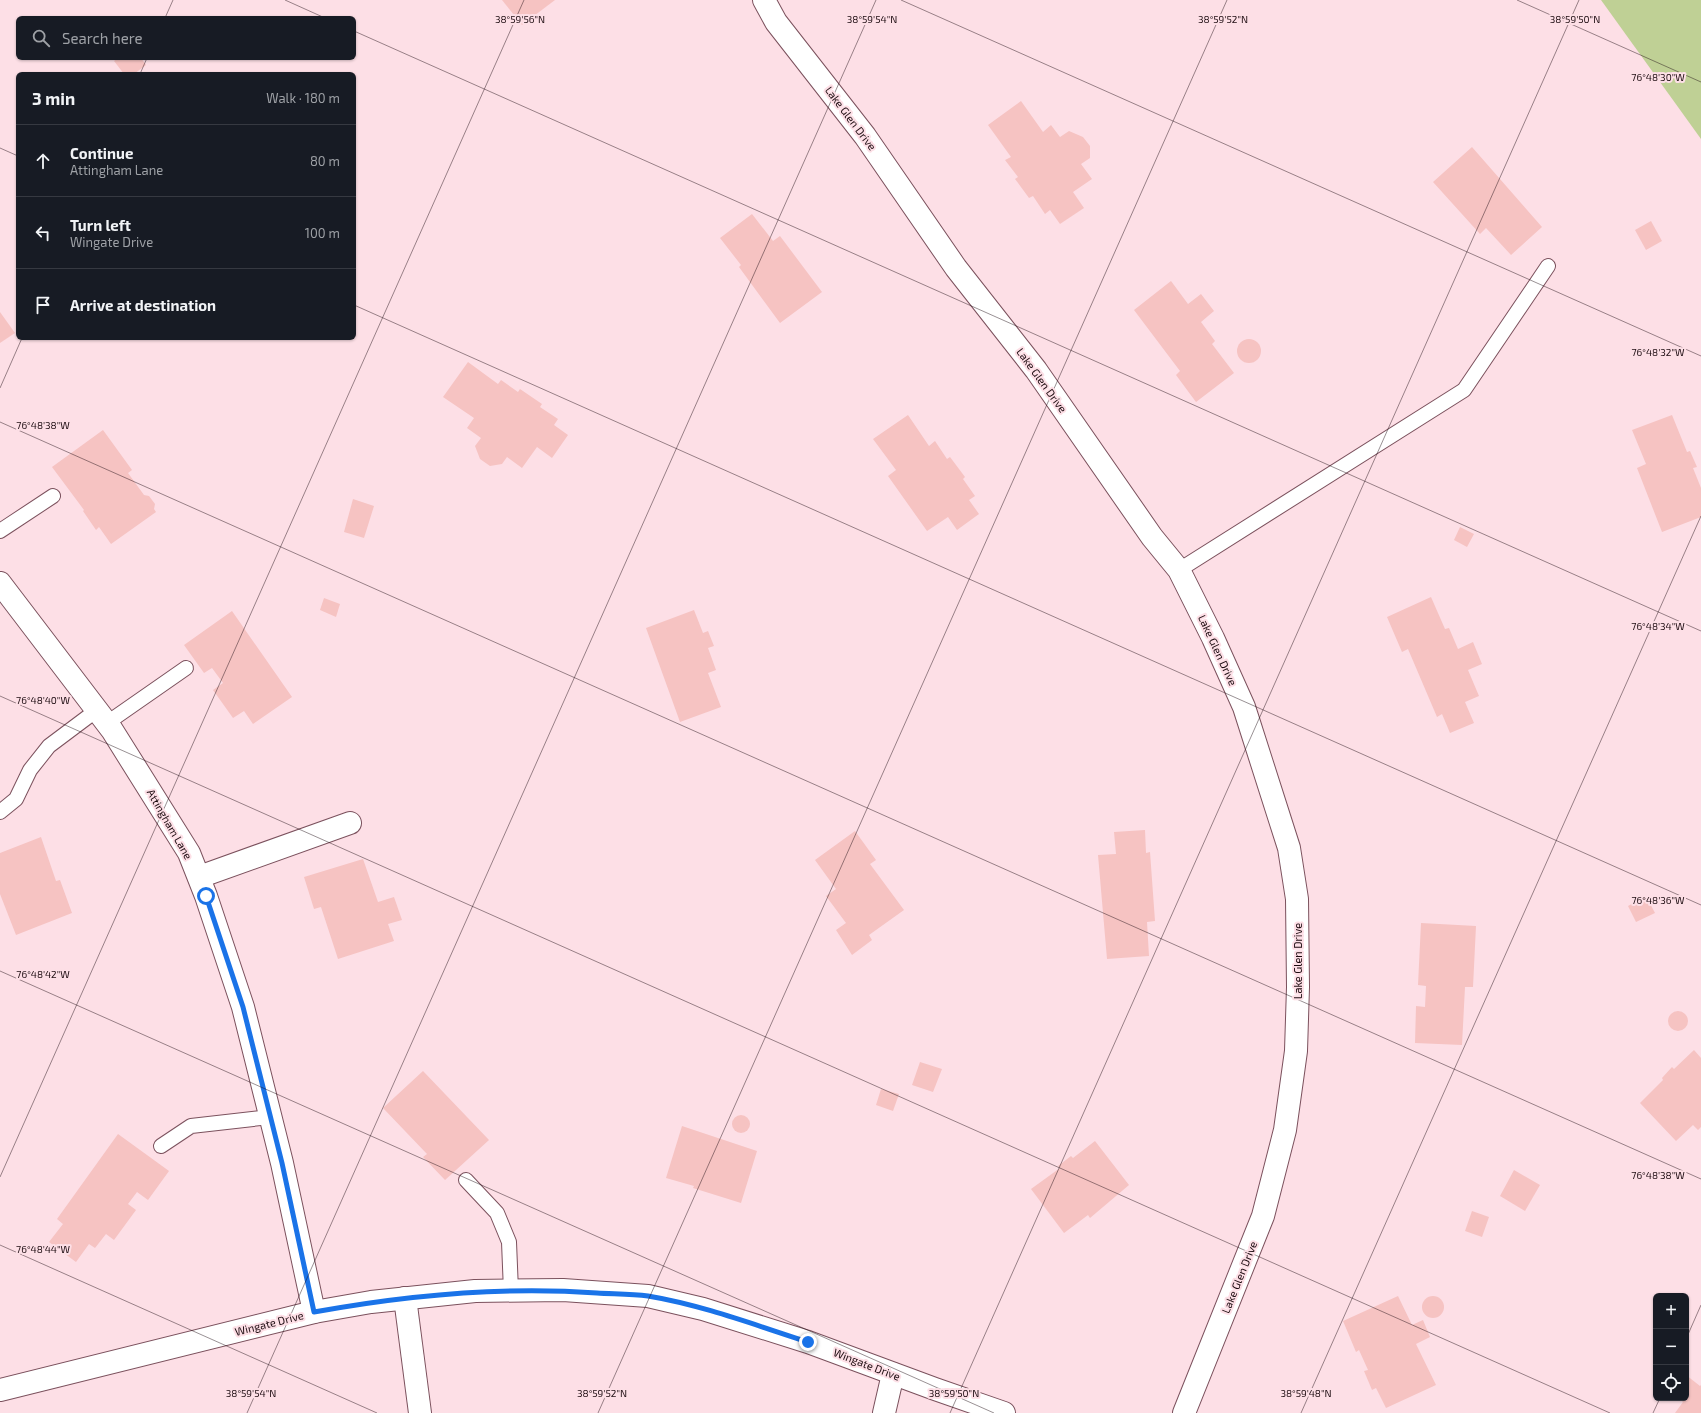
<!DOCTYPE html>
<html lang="en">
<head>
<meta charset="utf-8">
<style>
  :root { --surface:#171b24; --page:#20242c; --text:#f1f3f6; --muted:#9ea1a6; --line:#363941 }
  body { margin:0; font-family:"Exo 2",sans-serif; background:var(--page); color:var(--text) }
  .controls { position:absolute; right:12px; bottom:12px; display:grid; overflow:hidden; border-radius:6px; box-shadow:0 1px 3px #0004 }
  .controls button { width:36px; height:36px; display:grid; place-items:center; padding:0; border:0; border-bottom:1px solid var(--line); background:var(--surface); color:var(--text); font:20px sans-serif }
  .stop { position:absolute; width:12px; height:12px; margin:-9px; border:3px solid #1a73e8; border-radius:50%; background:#fff }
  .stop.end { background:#1a73e8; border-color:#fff; box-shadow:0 1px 4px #0008 }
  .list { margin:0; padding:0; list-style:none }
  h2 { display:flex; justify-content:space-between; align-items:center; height:52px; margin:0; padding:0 16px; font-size:17px }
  h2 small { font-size:13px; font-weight:400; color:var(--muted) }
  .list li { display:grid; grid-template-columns:26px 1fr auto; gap:12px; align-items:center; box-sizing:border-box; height:72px; padding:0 16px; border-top:1px solid var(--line) }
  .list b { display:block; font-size:15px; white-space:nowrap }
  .list p { margin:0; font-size:13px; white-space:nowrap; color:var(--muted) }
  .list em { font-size:13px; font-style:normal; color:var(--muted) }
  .icon { flex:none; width:22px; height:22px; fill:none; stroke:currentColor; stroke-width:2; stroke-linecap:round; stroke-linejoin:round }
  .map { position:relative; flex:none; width:1701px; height:1413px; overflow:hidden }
  .search { position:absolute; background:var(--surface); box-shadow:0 1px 3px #0004; left:16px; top:16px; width:340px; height:44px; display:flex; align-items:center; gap:10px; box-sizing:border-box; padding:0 14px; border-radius:6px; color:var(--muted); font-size:15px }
  .panel { position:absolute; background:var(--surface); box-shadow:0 1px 3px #0004; left:16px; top:72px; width:340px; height:268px; border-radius:6px }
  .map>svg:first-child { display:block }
</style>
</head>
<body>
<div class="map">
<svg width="1701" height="1413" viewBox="0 0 1701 1413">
  <rect width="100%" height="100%" fill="#fddfe6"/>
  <!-- green -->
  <polygon fill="#bfd095" points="1601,0 1701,0 1701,139"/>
  <!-- building -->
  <g fill="#f6c3c2">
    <polygon points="502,0 555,0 522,25"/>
    <polygon points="118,58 141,58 146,65 134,74 124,74 114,61"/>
    <polygon points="1021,101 1043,132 1051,125 1060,137 1069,131 1083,137 1090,146 1090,158 1081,164 1092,179 1073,192 1084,208 1060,224 1050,210 1045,214 1033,196 1029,198 1015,179 1018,177 1005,160 1011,157 988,125"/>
    <polygon points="1472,147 1542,227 1511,255 1486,228 1480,234 1433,182"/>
    <polygon points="752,214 773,241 780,236 822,292 780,323 739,267 741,265 720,238"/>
    <polygon points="1651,221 1662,241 1646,250 1635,230"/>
    <polygon points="1171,281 1188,304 1201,294 1214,311 1201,322 1215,341 1212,344 1234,373 1196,402 1176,375 1180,371 1134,310"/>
    <polygon points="0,312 15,333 0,343"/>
    <circle cx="1249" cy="351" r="12"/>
    <polygon points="468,362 498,384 501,380 518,392 520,389 542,404 540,407 558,419 554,425 568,435 552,458 537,447 522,468 507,457 502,464 490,466 480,459 475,446 481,438 467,428 474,418 443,397"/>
    <polygon points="908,415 929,446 935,441 947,459 950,457 965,477 963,479 975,496 969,500 979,514 957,530 948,517 927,531 888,476 896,470 873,439"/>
    <polygon points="1672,415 1687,452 1690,451 1697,467 1693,468 1701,488 1701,517 1662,532 1637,468 1646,464 1632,430"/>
    <polygon points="103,430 132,470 128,473 144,495 149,496 155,504 154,509 156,512 111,544 99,527 96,530 83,511 84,510 52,467"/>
    <polygon points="353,499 374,506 364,538 344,532"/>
    <polygon points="1460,527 1474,534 1467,547 1454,540"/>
    <polygon points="1431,597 1445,629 1449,628 1458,649 1473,642 1482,664 1468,670 1479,696 1465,702 1474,723 1450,733 1442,714 1437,717 1408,649 1402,652 1387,617"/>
    <polygon points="324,598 340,604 336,617 320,610"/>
    <polygon points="694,610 703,633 708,631 714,646 708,648 716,670 708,673 721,707 680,722 646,628"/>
    <polygon points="232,611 292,697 253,724 244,711 233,718 213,690 223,683 212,668 204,673 184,645"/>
    <polygon points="1145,830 1146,853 1150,852 1155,921 1147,922 1149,956 1107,959 1098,855 1116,854 1114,832"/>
    <polygon points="855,831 876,860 870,864 904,910 869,935 872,940 852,955 836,930 846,923 826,896 836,889 815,860"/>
    <polygon points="41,837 56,881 60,880 72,913 16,935 0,894 0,853"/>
    <polygon points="363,859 378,902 394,897 402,920 388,924 394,941 338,959 321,907 314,909 304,877"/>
    <polygon points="1646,896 1655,913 1636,922 1628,906"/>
    <polygon points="1421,923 1476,926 1473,987 1465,987 1462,1045 1415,1043 1416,1006 1425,1007 1426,986 1418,985"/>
    <circle cx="1678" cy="1021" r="10"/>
    <polygon points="1694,1050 1701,1058 1701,1127 1698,1130 1693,1125 1676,1141 1640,1103 1663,1080 1662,1078 1672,1067 1674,1069"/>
    <polygon points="920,1062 942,1069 933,1092 912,1085"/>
    <polygon points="423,1071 489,1140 445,1180 423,1157 427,1154 383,1108"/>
    <polygon points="881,1089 899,1094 893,1111 876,1105"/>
    <circle cx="741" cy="1124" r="9"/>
    <polygon points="682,1126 757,1151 741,1203 693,1188 694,1186 666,1178"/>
    <polygon points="118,1134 169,1171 148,1200 137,1192 128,1204 136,1210 114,1240 106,1234 95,1248 89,1244 76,1262 49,1242 63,1224 57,1219"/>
    <polygon points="1095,1141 1129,1185 1090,1218 1088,1215 1064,1233 1031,1189 1060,1168 1058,1166 1071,1156 1073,1158"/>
    <polygon points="1514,1170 1540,1185 1525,1211 1500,1196"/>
    <polygon points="1472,1211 1489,1217 1482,1237 1465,1231"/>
    <circle cx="1433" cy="1307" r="11"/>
    <polygon points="1398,1296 1412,1325 1423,1320 1430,1337 1416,1344 1436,1385 1386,1408 1376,1388 1372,1390 1364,1371 1368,1370 1359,1350 1356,1352 1343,1321"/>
    <polygon points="1686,1375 1700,1386 1701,1385 1701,1413 1675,1413 1683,1402 1678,1398 1686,1398"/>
  </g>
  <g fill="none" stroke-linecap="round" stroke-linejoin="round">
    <!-- service casing -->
    <g stroke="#7b515d" stroke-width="16">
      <g id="service">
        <polyline points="0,531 53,496"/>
        <polyline points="1179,570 1464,390 1548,266"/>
        <polyline points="107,723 186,668"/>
        <polyline points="0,812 16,799 30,770 49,746 97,710"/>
        <polyline points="161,1146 191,1126 270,1117"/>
        <polyline points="466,1180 497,1213 509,1242 511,1291"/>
      </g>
    </g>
    <!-- minor casing -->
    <g stroke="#7b515d" stroke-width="24">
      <g id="minor">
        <polyline points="764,0 776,22 865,136 956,268 1036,370 1152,537 1179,570 1213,638 1244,707 1289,848 1297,899 1298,987 1296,1051 1285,1130 1263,1216 1184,1413"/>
        <polyline points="0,583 112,730 189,853 206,896 243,1007 282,1163 314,1312"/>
        <polyline points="199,877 350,823"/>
        <polyline points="405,1298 420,1413"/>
        <polyline points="0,1390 314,1312 371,1302 475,1291 563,1290 648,1296 703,1309 808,1342 935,1389 1004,1413"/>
        <polyline points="884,1413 893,1374"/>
      </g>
    </g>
    <!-- service -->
    <use href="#service" stroke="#fff" stroke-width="14"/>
    <!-- minor -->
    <use href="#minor" stroke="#fff" stroke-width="22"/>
  </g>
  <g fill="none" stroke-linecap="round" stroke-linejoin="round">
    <!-- route -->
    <path stroke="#1a73e8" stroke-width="5" d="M206 896 243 1007 282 1163 314 1312C407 1295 502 1286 597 1293 613 1294 631 1294 648 1296 702 1305 755 1325 808 1342"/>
  </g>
  <!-- ticks -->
  <path fill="none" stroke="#1d0c11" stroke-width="1" stroke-opacity="0.45" d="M285 0 325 18M901 0 1701 356M1517 0 1701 82M165 18 173 0M354 31 1701 631M140 74 147 58M0 148 18 156M354 305 1701 905M0 388 22 338M0 422 1701 1179M0 696 1610 1413M0 971 994 1413M0 1177 524 0M0 1245 377 1413M1686 1339 1701 1305M247 1413 876 0M598 1413 1227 0M950 1413 1579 0M1301 1413 1701 516M1653 1413 1660 1398"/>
  <g text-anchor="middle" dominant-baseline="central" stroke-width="4" stroke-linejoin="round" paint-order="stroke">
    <!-- street labels -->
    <g font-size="11" fill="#1d0c11" stroke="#fddfe6">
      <text transform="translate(851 118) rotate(53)">Lake Glen Drive</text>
      <text transform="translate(1042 380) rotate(54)">Lake Glen Drive</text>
      <text transform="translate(1218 650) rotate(65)">Lake Glen Drive</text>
      <text transform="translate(170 824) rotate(60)">Attingham Lane</text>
      <text transform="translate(1297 961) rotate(-90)">Lake Glen Drive</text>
      <text transform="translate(1239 1277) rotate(-68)">Lake Glen Drive</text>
      <text transform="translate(269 1323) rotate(-14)">Wingate Drive</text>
      <text transform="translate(867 1364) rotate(21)">Wingate Drive</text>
    </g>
  </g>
  <g font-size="10" text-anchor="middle" fill="#1d0c11" stroke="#fddfe6" stroke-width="4" stroke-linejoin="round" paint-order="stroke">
    <text x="520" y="23">38°59'56"N</text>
    <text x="872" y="23">38°59'54"N</text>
    <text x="1223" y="23">38°59'52"N</text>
    <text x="1575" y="23">38°59'50"N</text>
    <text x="1658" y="81">76°48'30"W</text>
    <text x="1658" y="356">76°48'32"W</text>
    <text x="43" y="429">76°48'38"W</text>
    <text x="1658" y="630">76°48'34"W</text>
    <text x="43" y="704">76°48'40"W</text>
    <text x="1658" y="904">76°48'36"W</text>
    <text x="43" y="978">76°48'42"W</text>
    <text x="1658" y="1179">76°48'38"W</text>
    <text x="43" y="1253">76°48'44"W</text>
    <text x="251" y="1397">38°59'54"N</text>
    <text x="602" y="1397">38°59'52"N</text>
    <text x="954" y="1397">38°59'50"N</text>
    <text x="1306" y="1397">38°59'48"N</text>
  </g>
</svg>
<div class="controls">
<button>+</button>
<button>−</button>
<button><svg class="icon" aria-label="locate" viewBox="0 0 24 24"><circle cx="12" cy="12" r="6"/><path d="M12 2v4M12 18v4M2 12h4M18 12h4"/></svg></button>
</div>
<div class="stop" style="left:206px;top:896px"></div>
<div class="stop end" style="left:808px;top:1342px"></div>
<div class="search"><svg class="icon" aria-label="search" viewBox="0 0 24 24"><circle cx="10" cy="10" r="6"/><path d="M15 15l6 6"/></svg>Search here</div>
<section class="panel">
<h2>3 min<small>Walk · 180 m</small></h2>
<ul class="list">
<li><svg class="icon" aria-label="ahead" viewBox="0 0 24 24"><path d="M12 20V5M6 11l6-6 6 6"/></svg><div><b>Continue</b><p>Attingham Lane</p></div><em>80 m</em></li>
<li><svg class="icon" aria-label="left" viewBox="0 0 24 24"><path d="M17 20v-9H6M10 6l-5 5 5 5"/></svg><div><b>Turn left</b><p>Wingate Drive</p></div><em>100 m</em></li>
<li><svg class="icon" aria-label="arrive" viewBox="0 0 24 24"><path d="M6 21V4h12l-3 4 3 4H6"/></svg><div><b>Arrive at destination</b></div></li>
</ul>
</section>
</div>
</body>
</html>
